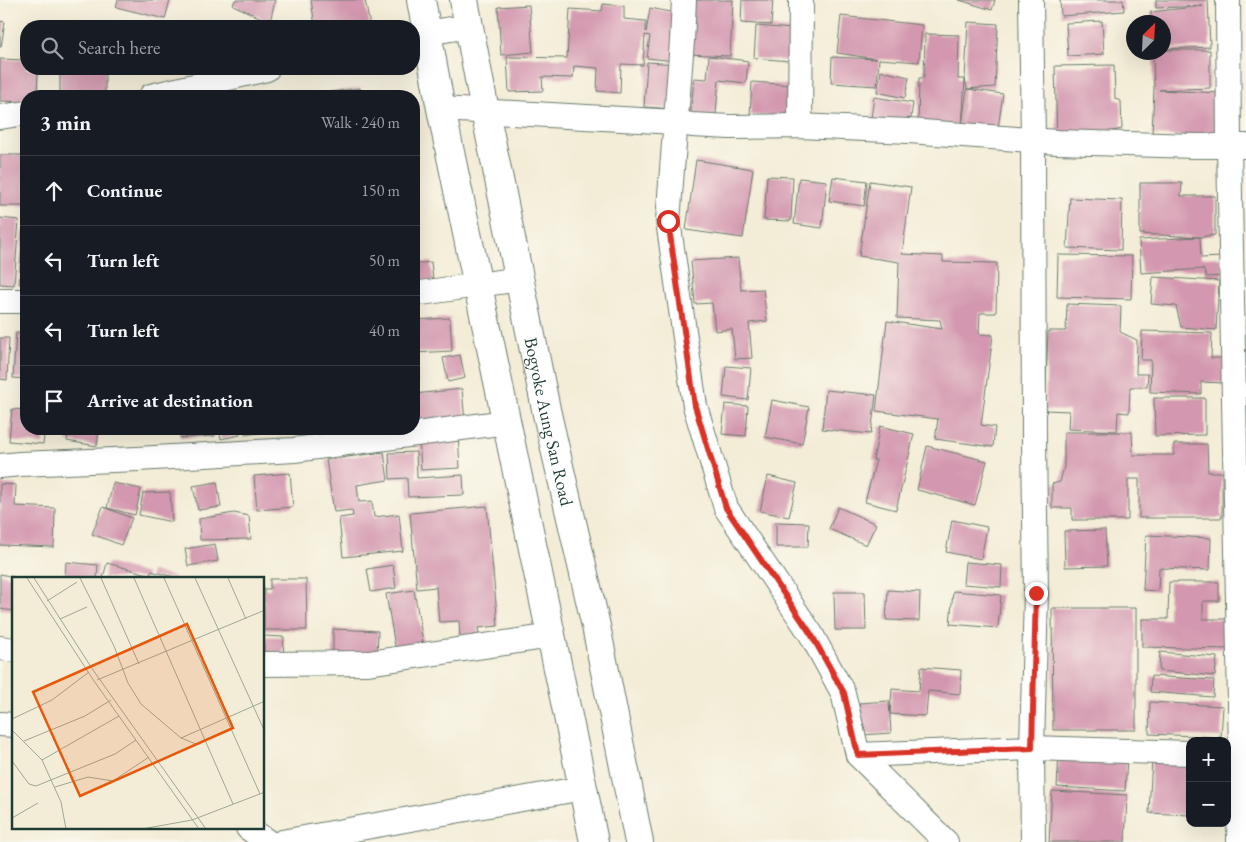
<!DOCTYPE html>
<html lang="en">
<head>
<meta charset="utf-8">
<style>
  :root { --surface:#171b24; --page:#242831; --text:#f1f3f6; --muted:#9ea1a6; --line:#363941 }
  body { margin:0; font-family:"EB Garamond",serif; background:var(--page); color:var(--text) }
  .controls { position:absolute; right:15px; bottom:15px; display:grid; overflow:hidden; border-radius:10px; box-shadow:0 5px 20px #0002 }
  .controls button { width:45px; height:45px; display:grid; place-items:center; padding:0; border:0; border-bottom:1px solid var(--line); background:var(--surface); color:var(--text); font:25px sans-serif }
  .compass { position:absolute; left:1126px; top:15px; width:45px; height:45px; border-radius:50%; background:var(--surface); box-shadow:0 5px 20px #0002; rotate:24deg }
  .stop { position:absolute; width:15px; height:15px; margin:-11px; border:4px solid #d93025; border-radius:50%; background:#fff }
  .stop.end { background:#d93025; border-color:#fff; box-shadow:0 1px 5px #0008 }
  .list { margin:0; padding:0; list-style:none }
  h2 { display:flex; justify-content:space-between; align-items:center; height:65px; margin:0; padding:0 20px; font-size:21px }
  h2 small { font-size:16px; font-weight:400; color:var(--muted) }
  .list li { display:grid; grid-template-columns:32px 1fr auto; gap:15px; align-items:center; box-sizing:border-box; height:70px; padding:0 20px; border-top:1px solid var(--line) }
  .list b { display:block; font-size:19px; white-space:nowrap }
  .list em { font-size:16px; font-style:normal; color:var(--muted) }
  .icon { flex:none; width:28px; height:28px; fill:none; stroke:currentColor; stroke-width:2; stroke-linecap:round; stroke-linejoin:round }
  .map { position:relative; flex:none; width:1246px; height:842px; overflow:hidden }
  .search { position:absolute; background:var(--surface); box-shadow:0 5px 20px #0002; left:20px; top:20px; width:400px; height:55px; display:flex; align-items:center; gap:12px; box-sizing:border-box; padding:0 18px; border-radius:20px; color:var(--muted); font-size:19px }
  .panel { position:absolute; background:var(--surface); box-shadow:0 5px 20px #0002; left:20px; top:90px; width:400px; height:345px; border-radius:20px }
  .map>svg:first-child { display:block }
</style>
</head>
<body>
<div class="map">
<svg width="1246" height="842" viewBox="0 0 1246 842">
  <rect width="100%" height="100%" fill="#fbf7ec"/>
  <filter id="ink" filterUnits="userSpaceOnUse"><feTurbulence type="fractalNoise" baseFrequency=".02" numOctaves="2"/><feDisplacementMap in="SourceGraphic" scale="10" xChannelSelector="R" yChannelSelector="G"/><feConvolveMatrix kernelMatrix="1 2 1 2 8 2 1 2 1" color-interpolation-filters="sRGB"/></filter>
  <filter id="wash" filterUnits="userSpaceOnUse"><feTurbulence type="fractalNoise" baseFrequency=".0096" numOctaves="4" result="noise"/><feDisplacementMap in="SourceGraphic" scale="20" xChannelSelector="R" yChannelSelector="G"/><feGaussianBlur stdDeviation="1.12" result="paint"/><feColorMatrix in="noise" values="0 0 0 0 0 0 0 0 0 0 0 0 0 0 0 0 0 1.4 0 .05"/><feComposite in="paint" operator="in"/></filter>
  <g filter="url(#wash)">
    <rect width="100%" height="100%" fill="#f3edd7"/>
    <g id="blocks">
      <!-- building -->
      <g fill="#d397af">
        <polygon points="118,0 170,0 165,19 116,7"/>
        <polygon points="235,0 275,0 270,22 233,5"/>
        <polygon points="311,0 365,0 370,26 315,26"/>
        <polygon points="691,0 733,0 730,56 688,54"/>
        <polygon points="742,0 773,0 771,25 741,23"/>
        <polygon points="959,0 995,0 992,10"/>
        <polygon points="1060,0 1123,0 1124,11 1061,16"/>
        <polygon points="1156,0 1208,0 1210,47 1164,49 1164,22 1151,22 1151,12 1203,6 1156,8"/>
        <polygon points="603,4 624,6 624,19 646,21 646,32 650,8 681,14 675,61 647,58 650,36 645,35 643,65 621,64 620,93 597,91 598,68 574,66 573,78 542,77 543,91 509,92 507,57 567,58 570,9 602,11"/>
        <polygon points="529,5 533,52 501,55 498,7"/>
        <polygon points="841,16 922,25 919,62 879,59 877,86 831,83 832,57 877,59 837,53"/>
        <polygon points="0,21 5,22 1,47 0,47"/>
        <polygon points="1102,21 1104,54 1068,56 1066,23"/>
        <polygon points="968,22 998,24 995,87 967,89 965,79"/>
        <polygon points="756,26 793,29 790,61 754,58"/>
        <polygon points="925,34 959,35 958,79 965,79 962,126 967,89 1003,94 997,135 918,127 919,78 924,78"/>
        <polygon points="1164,50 1210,50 1210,88 1159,90 1220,93 1219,138 1152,135 1154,89 1153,52 1164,52"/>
        <polygon points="709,56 748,61 746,83 719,80 715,124 690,121 694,78 707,79"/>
        <polygon points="0,59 26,60 26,69 38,69 37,96 26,96 26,102 0,101"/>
        <polygon points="647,62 677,64 674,109 644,107"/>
        <polygon points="1114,65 1115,99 1121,101 1122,129 1057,142 1055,66"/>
        <rect x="60" y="69" width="45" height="27"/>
        <polygon points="881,71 909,77 905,98 877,92"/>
        <polygon points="752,82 791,85 789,117 750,115"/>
        <polygon points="360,88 361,96 331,96 330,92"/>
        <polygon points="874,97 913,103 909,131 870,125"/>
        <rect x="0" y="155" width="26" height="51"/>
        <polygon points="696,160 753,169 743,238 686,230"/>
        <polygon points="767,176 793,177 791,221 764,220"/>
        <polygon points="833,177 867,181 864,206 829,201"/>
        <polygon points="799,178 827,181 822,228 794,224"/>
        <polygon points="870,181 911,187 902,254 943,256 943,262 997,263 996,313 980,313 979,334 993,335 981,425 995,427 993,447 935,439 938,419 876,411 887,321 942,329 940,320 897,318 899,262 859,256"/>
        <polygon points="1140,183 1182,183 1181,196 1215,196 1215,235 1200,237 1140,234"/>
        <polygon points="1070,198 1122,200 1121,250 1067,248"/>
        <polygon points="0,218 19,220 14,285 0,284"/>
        <polygon points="23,230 26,230 26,285 19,284"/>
        <polygon points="1200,237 1201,258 1222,257 1223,276 1207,277 1203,269 1141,273 1139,240"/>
        <polygon points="1058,255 1132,256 1131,299 1057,297"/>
        <polygon points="738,258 741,290 763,289 767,321 749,323 752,358 735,359 732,329 715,331 712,303 695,304 691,261"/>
        <polygon points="431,262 434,288 414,290 414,264"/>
        <polygon points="1153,277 1219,281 1216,330 1181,327 1176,306 1151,304"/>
        <polygon points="1067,304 1121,306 1120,332 1137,340 1136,374 1148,374 1147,387 1130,387 1129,413 1118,412 1117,431 1068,429 1069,411 1045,410 1048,331 1066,331"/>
        <polygon points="450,318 452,351 414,353 414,320"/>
        <polygon points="1142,331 1212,333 1211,358 1227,358 1226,383 1201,382 1201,394 1150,392 1151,360 1141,360"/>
        <polygon points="16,333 26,334 26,379 13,378"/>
        <polygon points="0,338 9,338 7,380 0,379"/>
        <polygon points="460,355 465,378 448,382 443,358"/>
        <polygon points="414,364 417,364 418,386 414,386"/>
        <polygon points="726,366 751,368 748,400 723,397"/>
        <polygon points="462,389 465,422 414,426 414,394"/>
        <polygon points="826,390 876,395 871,434 822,429"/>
        <polygon points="1154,398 1205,398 1205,435 1155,436"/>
        <polygon points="772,400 809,407 802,444 765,437"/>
        <polygon points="725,404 748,406 746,436 722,434"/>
        <polygon points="12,409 26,410 26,429 34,429 33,435 44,436 43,444 9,441"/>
        <polygon points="880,426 914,434 896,510 865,502 876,460 873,460"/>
        <polygon points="37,429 64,429 63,436 37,433"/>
        <polygon points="69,429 99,429 97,446 67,441"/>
        <polygon points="180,429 215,429 215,436 180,438"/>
        <polygon points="219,429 239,429 240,435 221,439"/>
        <polygon points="244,429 278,429 278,430 245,435"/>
        <polygon points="315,429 369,429 316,438"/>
        <polygon points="1064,432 1132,432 1133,455 1174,455 1174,444 1207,444 1208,472 1222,472 1222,518 1139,518 1139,479 1128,479 1128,520 1072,520 1072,508 1052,508 1052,484 1060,482 1064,467"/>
        <polygon points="458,434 460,468 421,470 419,436"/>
        <polygon points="927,446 987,461 975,505 917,490"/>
        <polygon points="384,452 388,480 357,485 359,502 372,501 374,517 399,514 403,551 343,557 339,518 353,516 352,510 334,512 326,460"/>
        <polygon points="416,452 417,478 463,475 464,495 408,497 407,478 390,479 389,453"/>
        <polygon points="290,473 293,507 257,510 254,476"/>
        <polygon points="768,476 797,483 789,517 760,511"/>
        <polygon points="217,482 221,507 198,510 193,486"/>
        <polygon points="113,483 141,489 135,515 107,508"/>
        <polygon points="0,484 16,485 15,506 55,508 54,547 0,545"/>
        <polygon points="170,492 172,522 139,515 143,493"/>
        <polygon points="487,506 498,626 478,628 479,637 460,639 459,621 439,622 436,587 417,589 410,513"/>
        <polygon points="103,507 132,518 121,545 92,534"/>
        <polygon points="838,507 876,524 866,545 829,529"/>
        <polygon points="234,513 249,516 251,539 200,540 199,519"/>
        <polygon points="952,520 987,527 981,559 946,552"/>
        <polygon points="776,522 809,523 808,547 776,547"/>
        <polygon points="1105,530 1107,566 1065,567 1064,531"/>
        <polygon points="1146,535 1211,538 1210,570 1159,568 1158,591 1143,590"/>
        <polygon points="215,544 218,561 188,566 185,549"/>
        <polygon points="66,562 98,565 97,578 65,578"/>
        <polygon points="965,562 1002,565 1001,587 963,584"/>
        <polygon points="107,563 147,574 146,578 103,578"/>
        <polygon points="393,565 396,588 371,592 367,569"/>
        <polygon points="151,571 174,577 174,578 150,578"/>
        <polygon points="0,574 14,577 14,611 0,609"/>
        <polygon points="270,579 306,579 307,630 264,630 264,589 270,589"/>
        <polygon points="1169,582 1219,582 1219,601 1203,601 1203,619 1230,619 1230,649 1142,647 1142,619 1168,619"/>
        <polygon points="414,590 424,647 396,652 386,594"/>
        <polygon points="888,590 920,592 919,621 886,620"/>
        <polygon points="953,591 1001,595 998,628 950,624"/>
        <polygon points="834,592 865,592 866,630 835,630"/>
        <polygon points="1052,608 1136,608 1136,730 1053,730"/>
        <polygon points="333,629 378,631 377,658 333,657"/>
        <polygon points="264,636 284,637 283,661 264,660"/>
        <polygon points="1160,652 1217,657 1215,676 1159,671"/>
        <polygon points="921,667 961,670 960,694 928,691 926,716 890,714 892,689 919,691"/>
        <polygon points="1151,676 1214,680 1213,697 1150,692"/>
        <polygon points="889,701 891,733 862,735 859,703"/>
        <polygon points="1150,702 1223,706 1221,737 1149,734"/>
        <polygon points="1059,753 1127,758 1125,791 1057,787"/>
        <polygon points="1152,758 1190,760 1190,815 1149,813"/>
        <polygon points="1052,791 1127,795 1125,842 1049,842"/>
      </g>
    </g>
  </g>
  <g filter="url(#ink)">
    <use href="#blocks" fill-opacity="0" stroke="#697b6d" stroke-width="1"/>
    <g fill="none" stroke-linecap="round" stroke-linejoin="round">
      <!-- street casing -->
      <g stroke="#697b6d" stroke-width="26">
        <g id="street">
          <polyline points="684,0 682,41 668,221 695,406 726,508 811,634 843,693 858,755 946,842"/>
          <polyline points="1031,0 1033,140 1034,439 1036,593 1032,748 1033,842"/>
          <polyline points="1228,0 1229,146 1241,754 1239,842"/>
          <polyline points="414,36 427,33 469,26"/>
          <polyline points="151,96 267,69"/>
          <polyline points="441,109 676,122 692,125 730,127 800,126 909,131 1057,142 1195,146 1246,146"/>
          <polyline points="0,117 26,113"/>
          <polyline points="800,126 801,0"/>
          <polyline points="414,294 520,279"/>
          <polyline points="0,301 26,301"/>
          <polyline points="0,466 20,464 137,459 294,450 507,422"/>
          <polyline points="0,648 14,650"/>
          <polyline points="264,664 368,663 552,636"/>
          <polyline points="0,724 14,725"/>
          <polyline points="858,755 1032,748 1190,753"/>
          <polyline points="248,828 268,842"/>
          <polyline points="282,842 583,788"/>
        </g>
      </g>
      <!-- highway casing -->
      <g stroke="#697b6d" stroke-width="30">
        <g id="highway">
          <polyline points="421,0 441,109 583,788 594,842"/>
          <path id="s1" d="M464 0 485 111 547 414 596 626 639 842"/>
        </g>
      </g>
      <!-- street -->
      <use href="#street" stroke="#fff" stroke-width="24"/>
      <!-- highway -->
      <use href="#highway" stroke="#fff" stroke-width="28"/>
    </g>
  </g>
  <g fill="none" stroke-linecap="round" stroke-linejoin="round" filter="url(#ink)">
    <!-- route -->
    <polyline stroke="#d93025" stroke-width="6" points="668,221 695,406 726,508 811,634 844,693 858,755 1032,748 1036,593"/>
  </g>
  <g text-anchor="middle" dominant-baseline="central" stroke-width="4.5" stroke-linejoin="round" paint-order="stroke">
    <!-- street labels -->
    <g font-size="18" fill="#1f3d34" stroke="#fbf7ec">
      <text stroke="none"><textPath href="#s1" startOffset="430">Bogyoke Aung San Road</textPath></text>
    </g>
  </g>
  <!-- overview -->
  <g transform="translate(12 577)">
    <rect width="252" height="252" fill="#f3edd7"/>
    <path fill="none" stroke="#9ea796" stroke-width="1" d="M15 1 82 104 187 252M22 1 81 93 194 252M68 1 102 69 116 106 129 127 169 161 184 167M89 1 127 87M122 1 221 227M152 1 248 217M183 1 253 155M216 1 234 42M35 24 65 5M48 42 75 30M85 103 253 33M0 142 40 123 77 95M0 153 30 183 49 225 54 252M169 161 253 124M12 164 73 139 99 123M30 183 107 139M0 184 17 207 24 209 103 177 124 163M43 210 76 200 101 204 137 180M0 241 26 226M130 252 180 243 253 215"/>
    <path fill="#e8590c" fill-opacity="0.15" stroke="#e8590c" stroke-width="2.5" d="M175 47 221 151 68 219 21 115Z"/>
    <rect width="252" height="252" fill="none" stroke="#1f3d34" stroke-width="2.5"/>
  </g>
</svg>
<div class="controls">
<button>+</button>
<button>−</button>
</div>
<svg class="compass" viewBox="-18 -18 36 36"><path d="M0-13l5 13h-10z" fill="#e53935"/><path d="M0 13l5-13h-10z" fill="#9ea1a6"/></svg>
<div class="stop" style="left:668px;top:221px"></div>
<div class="stop end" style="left:1036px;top:593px"></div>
<div class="search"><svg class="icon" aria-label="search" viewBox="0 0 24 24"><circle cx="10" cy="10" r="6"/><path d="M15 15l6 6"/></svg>Search here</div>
<section class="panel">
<h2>3 min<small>Walk · 240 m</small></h2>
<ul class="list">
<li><svg class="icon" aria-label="ahead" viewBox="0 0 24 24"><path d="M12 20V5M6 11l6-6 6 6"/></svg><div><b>Continue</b></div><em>150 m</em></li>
<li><svg class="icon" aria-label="left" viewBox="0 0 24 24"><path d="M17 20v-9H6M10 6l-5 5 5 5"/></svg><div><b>Turn left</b></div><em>50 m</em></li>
<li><svg class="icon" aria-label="left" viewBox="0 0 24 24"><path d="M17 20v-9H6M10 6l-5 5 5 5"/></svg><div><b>Turn left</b></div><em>40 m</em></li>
<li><svg class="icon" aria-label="arrive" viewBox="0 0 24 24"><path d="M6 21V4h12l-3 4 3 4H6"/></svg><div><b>Arrive at destination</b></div></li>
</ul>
</section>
</div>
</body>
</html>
